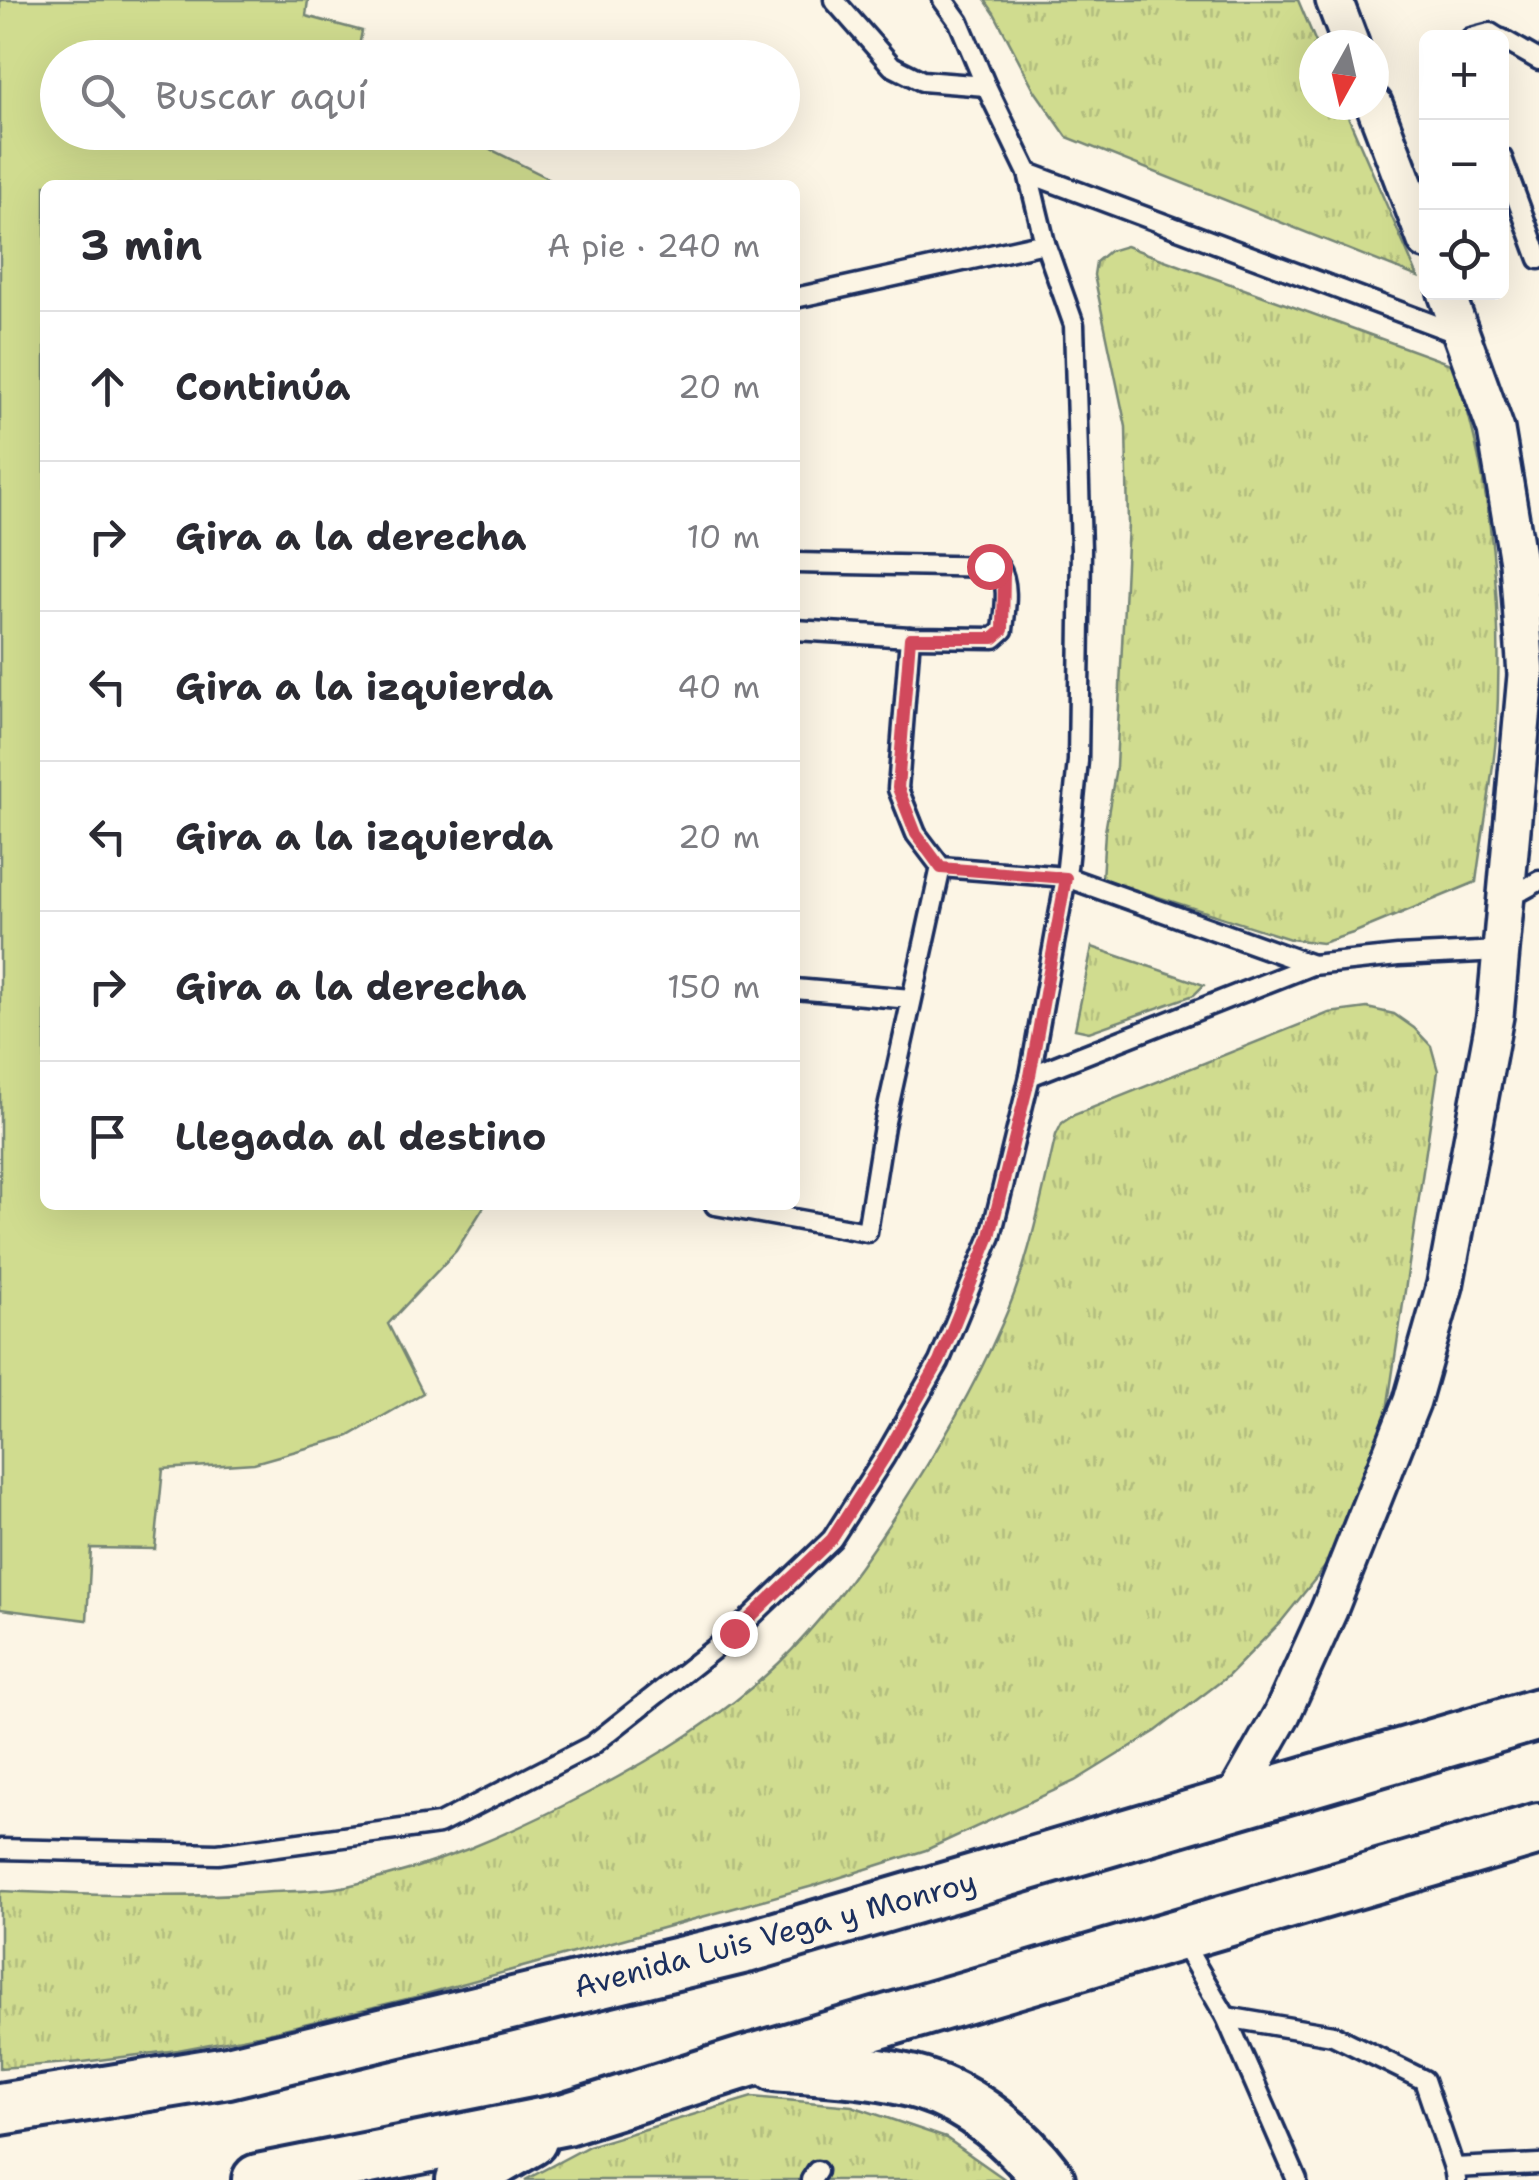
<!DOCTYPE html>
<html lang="es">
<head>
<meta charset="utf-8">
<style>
  :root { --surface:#fff; --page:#f2f2f3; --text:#2b2b33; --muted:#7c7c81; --line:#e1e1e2 }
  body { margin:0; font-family:"Shantell Sans",sans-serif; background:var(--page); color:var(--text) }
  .controls { position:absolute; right:30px; top:30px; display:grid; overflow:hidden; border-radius:15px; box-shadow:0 10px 40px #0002 }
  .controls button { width:90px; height:90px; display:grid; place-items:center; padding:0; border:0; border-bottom:2px solid var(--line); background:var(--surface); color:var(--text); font:50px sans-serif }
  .compass { position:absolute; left:1299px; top:30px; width:90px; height:90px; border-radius:50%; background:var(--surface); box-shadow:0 10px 40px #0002; rotate:188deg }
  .stop { position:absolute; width:30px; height:30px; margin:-22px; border:8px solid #d1495b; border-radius:50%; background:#fff }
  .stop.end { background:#d1495b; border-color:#fff; box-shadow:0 2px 10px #0008 }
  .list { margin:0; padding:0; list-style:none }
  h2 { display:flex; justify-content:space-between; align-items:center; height:130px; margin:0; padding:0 40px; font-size:42px }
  h2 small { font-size:32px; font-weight:400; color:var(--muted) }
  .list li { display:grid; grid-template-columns:65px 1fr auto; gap:30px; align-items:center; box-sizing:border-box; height:150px; padding:0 40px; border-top:2px solid var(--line) }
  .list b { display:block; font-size:38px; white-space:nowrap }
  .list em { font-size:32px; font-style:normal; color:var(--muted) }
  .icon { flex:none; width:55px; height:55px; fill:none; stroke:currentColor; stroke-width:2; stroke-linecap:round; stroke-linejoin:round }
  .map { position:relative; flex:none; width:1539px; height:2180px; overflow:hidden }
  .search { position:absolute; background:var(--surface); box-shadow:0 10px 40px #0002; left:40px; top:40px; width:760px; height:110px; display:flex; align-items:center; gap:25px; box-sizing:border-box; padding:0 35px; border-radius:55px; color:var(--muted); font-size:38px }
  .panel { position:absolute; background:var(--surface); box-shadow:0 10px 40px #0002; left:40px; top:180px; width:760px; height:1030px; border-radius:15px }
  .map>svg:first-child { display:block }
</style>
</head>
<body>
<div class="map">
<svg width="1539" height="2180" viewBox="0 0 1539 2180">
  <defs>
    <pattern id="grass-tufts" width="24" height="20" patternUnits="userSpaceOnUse" patternTransform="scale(2.5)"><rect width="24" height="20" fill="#d0dc8f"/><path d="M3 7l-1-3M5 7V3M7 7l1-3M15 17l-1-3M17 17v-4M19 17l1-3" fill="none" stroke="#b2bd7e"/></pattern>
  </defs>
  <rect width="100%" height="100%" fill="#fcf5e5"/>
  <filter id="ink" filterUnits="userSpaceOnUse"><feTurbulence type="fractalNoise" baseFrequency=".01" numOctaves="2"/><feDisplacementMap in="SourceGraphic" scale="20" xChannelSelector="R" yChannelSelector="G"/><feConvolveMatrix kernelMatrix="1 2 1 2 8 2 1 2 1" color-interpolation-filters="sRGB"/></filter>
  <g filter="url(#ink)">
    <!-- grass -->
    <g fill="url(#grass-tufts)" stroke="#768676" stroke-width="2.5">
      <polygon points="985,0 1298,0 1317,45 1314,45 1314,105 1343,105 1418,277 1067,137 1035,91 994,13"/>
      <path d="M1126 246 1453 365C1493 476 1504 619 1496 737 1492 786 1482 834 1476 882L1353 933 1322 943 1290 939 1102 879 1105 832 1116 767 1128 524 1126 427 1094 275 1096 262 1109 251Z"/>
      <polygon points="1092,947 1204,985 1194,995 1089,1032 1075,1029"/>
      <path d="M1367 1008 1394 1014 1414 1028 1431 1046 1438 1071 1386 1417 1357 1501 1328 1563 1280 1623 1228 1676 1156 1731 1075 1781 926 1850 813 1886 415 1997 263 2034 178 2050 83 2062 0 2068V1891C91 1895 181 1899 272 1892 296 1891 323 1891 347 1886 432 1868 510 1834 586 1794 656 1758 723 1717 779 1663 821 1622 855 1576 887 1527 931 1462 971 1395 1002 1324 1029 1264 1041 1198 1056 1135L1062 1123 1074 1115 1329 1013Z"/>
      <polygon points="752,2097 852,2106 946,2138 1006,2180 525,2180 589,2146"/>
    </g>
    <!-- pitch -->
    <polygon fill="#d0dc8f" stroke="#768676" stroke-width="2.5" points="0,0 308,0 306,16 362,31 357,57 58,58 58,132 458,133 546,177 554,185 45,185 45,1205 485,1205 456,1251 388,1324 423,1393 349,1436 254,1463 163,1469 155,1549 91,1548 87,1620 0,1609"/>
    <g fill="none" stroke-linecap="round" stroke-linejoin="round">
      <!-- lane casing -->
      <g stroke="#1b2f5e" stroke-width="25">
        <g id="lane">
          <polyline points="834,0 892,66 922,81 986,86"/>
          <polyline points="1471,38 1490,33 1498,38"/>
          <polyline points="1502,39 1539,60"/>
          <polyline points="1502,158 1539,259"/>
          <polyline points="1028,173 1459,334"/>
          <polyline points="795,298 1045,243"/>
          <path d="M795 563 999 567C1010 583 1005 611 1003 630L994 638 910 637 795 630"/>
          <polyline points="910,637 898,789 916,834 941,867 1066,877 1312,965"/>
          <polyline points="1505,900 1539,881"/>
          <polyline points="795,989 911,999"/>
          <polyline points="1030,1076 1312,965 1398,956 1500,951"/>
          <polyline points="715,1205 867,1232 884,1126 941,867"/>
          <polyline points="0,1849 218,1854 439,1824 591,1746 734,1633 832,1539 884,1458 939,1362 991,1236 1030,1076 1066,877 1078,761 1081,549 1074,325 1045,243 1028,173 986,86 959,22 943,0"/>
          <polyline points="1180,1938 1226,2017 1297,2180"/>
          <polyline points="1226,2017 1333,2035 1424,2080 1454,2168 1456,2180"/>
          <polyline points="1454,2168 1539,2164"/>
          <polyline points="811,2180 817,2171"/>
        </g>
      </g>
      <!-- street casing -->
      <g stroke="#1b2f5e" stroke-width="42">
        <g id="street">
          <polyline points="1334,0 1351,45"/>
          <polyline points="1374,104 1426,241"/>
          <polyline points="1231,1804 1282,1714 1329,1610 1412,1401 1445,1285 1495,1016 1526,675 1518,562 1496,430 1446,292"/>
        </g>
      </g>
      <!-- secondary casing -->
      <g stroke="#1b2f5e" stroke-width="58">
        <g id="secondary">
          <path d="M775 2065C821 2069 878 2071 921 2084 973 2100 1017 2138 1049 2180"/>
          <polyline points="0,2109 228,2072 746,1947 1539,1714"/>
          <polyline points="258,2180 566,2119 746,2062 1539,1829"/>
          <polyline points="462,2180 531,2140"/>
        </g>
      </g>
      <!-- lane -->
      <use href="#lane" stroke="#fcf5e5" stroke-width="18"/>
      <!-- street -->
      <use href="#street" stroke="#fcf5e5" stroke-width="35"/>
      <!-- secondary -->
      <use href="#secondary" stroke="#fcf5e5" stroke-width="50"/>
    </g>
  </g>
  <g fill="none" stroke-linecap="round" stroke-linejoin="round" filter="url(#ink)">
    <!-- route -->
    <polyline stroke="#d1495b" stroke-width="12" points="734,1633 832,1539 884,1458 939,1362 990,1236 1030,1076 1066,878 941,868 916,834 898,788 910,638 994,638 1003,630 1004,573 999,567 989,566"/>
  </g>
  <g text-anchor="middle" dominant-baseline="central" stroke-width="10" stroke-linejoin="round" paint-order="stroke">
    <!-- street labels -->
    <g font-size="30" fill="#1b2f5e" stroke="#fcf5e5">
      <text transform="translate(775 1934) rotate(-15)">Avenida Luis Vega y Monroy</text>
    </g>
  </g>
</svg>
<div class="controls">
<button>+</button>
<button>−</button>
<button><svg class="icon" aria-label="locate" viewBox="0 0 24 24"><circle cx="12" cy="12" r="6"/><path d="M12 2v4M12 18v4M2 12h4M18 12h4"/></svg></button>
</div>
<svg class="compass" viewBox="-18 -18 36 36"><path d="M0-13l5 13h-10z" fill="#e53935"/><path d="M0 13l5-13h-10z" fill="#7c7c81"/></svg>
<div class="stop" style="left:989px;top:566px"></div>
<div class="stop end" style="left:734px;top:1633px"></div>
<div class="search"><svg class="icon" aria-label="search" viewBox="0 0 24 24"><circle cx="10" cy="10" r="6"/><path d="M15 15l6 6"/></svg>Buscar aquí</div>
<section class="panel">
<h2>3 min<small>A pie · 240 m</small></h2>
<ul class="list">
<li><svg class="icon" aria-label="ahead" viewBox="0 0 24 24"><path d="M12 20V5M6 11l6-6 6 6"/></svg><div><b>Continúa</b></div><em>20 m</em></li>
<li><svg class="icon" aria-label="right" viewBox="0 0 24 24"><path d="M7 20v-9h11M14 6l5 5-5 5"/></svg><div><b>Gira a la derecha</b></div><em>10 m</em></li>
<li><svg class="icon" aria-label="left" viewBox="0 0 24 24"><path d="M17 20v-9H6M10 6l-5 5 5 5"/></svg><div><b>Gira a la izquierda</b></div><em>40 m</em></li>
<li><svg class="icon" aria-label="left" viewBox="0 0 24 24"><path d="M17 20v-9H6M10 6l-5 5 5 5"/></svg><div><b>Gira a la izquierda</b></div><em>20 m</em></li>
<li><svg class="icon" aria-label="right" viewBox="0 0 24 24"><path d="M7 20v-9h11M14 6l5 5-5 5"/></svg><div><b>Gira a la derecha</b></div><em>150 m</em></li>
<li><svg class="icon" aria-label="arrive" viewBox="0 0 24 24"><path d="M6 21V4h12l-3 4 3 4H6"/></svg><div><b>Llegada al destino</b></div></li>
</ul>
</section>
</div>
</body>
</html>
